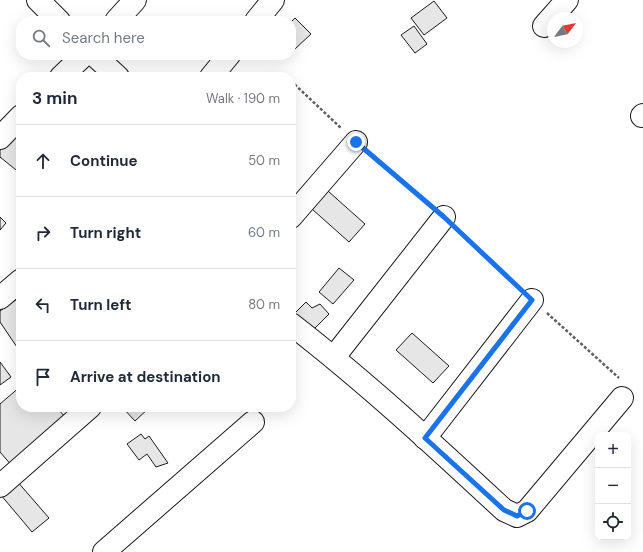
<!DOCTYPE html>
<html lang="en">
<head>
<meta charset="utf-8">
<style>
  :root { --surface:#fff; --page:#f2f2f3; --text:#1f2937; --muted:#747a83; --line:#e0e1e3 }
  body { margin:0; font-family:"DM Sans",sans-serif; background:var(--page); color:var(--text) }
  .controls { position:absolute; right:12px; bottom:12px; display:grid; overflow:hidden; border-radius:8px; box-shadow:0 4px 16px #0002 }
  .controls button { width:36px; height:36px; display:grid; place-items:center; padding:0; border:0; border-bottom:1px solid var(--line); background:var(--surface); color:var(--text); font:20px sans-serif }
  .compass { position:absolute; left:547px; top:12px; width:36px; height:36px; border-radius:50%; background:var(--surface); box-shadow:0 4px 16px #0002; rotate:58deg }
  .stop { position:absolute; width:12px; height:12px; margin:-9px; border:3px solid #1a73e8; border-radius:50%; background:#fff }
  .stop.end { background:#1a73e8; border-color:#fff; box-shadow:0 1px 4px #0008 }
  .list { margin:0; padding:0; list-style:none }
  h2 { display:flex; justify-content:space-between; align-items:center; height:52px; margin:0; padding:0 16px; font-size:17px }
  h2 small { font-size:13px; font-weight:400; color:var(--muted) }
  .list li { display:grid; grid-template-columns:26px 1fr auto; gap:12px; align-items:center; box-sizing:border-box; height:72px; padding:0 16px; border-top:1px solid var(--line) }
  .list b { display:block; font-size:15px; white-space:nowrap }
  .list em { font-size:13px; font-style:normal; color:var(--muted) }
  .icon { flex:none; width:22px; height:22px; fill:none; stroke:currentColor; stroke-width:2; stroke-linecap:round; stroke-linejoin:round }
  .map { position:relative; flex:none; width:643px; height:552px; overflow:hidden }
  .search { position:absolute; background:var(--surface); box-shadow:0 4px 16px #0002; left:16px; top:16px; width:280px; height:44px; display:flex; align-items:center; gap:10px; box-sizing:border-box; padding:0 14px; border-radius:16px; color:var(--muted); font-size:15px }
  .panel { position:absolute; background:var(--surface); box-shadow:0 4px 16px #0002; left:16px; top:72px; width:280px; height:340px; border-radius:16px }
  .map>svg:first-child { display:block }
</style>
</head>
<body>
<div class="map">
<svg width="643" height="552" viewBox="0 0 643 552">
  <rect width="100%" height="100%" fill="#fff"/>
  <!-- building -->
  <g fill="#e6e6e6" stroke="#1a1a1a">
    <polygon points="434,1 447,18 424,35 411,18"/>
    <polygon points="295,18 311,34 295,49 291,45 291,22"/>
    <polygon points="414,26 427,44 415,53 401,35"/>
    <polygon points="291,89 296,94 291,99"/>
    <polygon points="18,128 21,130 21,174 0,157 0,150"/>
    <polygon points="328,191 365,224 349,242 312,209"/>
    <polygon points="0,217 6,223 0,230"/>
    <polygon points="339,268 354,280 333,304 319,292"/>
    <polygon points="291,295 295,298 291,303"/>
    <polygon points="17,299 21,305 21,353 0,322 0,311"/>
    <polygon points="306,302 312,308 320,304 329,314 309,334 292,316"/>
    <polygon points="412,333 449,366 433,383 396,350"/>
    <polygon points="0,362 11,377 0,385"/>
    <polygon points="21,386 21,407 56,407 67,419 13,467 0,452 0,404"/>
    <polygon points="122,407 150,407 135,421"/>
    <polygon points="141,434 145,439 149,436 168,463 156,467 147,454 139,460 127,444"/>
    <polygon points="16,480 49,518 32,532 0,494"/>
  </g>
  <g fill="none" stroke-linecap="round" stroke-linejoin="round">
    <!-- minor casing -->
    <g stroke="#1a1a1a" stroke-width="24">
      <g id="minor">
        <polyline points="38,0 59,21"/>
        <polyline points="116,21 135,0"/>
        <polyline points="256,21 273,0"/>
        <polyline points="544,26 567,0"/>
        <polyline points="94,55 118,77"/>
        <polyline points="61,77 84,55"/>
        <polyline points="211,77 229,55"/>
        <polyline points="642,116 643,115"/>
        <polyline points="0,138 21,116"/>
        <polyline points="291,217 356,142"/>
        <polyline points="0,298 21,280"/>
        <path d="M291 324C366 382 435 446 504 510L517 516 527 511 622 398"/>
        <polyline points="334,357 444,217"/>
        <polyline points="425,438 532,300"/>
        <polyline points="0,486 90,407"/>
        <polyline points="104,552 253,422"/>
      </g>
    </g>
    <!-- path -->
    <g stroke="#5f5f5f" stroke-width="2.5" stroke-dasharray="3 2" stroke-linecap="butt">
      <polyline points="285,75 287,77"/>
      <polyline points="291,81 341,128"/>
      <polyline points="372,156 429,204"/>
      <polyline points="459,231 518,287"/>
      <polyline points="547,313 619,378"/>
    </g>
    <!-- minor -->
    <use href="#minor" stroke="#fff" stroke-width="22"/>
  </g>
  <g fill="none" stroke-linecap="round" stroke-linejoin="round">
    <!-- route -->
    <polyline stroke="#1a73e8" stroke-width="5" points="356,142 444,217 532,300 425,438 504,510 517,516 527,511"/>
  </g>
</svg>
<div class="controls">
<button>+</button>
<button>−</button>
<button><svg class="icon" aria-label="locate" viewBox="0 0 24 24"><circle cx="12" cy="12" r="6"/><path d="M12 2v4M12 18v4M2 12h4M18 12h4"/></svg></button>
</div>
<svg class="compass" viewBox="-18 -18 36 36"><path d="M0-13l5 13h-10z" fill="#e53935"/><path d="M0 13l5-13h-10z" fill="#747a83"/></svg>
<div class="stop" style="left:527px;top:511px"></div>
<div class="stop end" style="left:356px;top:142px"></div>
<div class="search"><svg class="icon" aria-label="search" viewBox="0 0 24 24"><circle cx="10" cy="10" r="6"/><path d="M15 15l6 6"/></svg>Search here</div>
<section class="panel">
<h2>3 min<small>Walk · 190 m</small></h2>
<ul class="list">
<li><svg class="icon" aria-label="ahead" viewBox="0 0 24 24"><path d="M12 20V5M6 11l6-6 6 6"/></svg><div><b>Continue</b></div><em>50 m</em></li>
<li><svg class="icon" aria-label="right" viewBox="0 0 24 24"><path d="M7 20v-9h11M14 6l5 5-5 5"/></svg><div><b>Turn right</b></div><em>60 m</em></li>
<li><svg class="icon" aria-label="left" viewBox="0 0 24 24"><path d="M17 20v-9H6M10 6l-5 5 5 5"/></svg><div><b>Turn left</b></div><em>80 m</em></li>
<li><svg class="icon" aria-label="arrive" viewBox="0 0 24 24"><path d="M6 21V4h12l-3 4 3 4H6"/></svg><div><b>Arrive at destination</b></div></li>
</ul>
</section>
</div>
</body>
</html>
